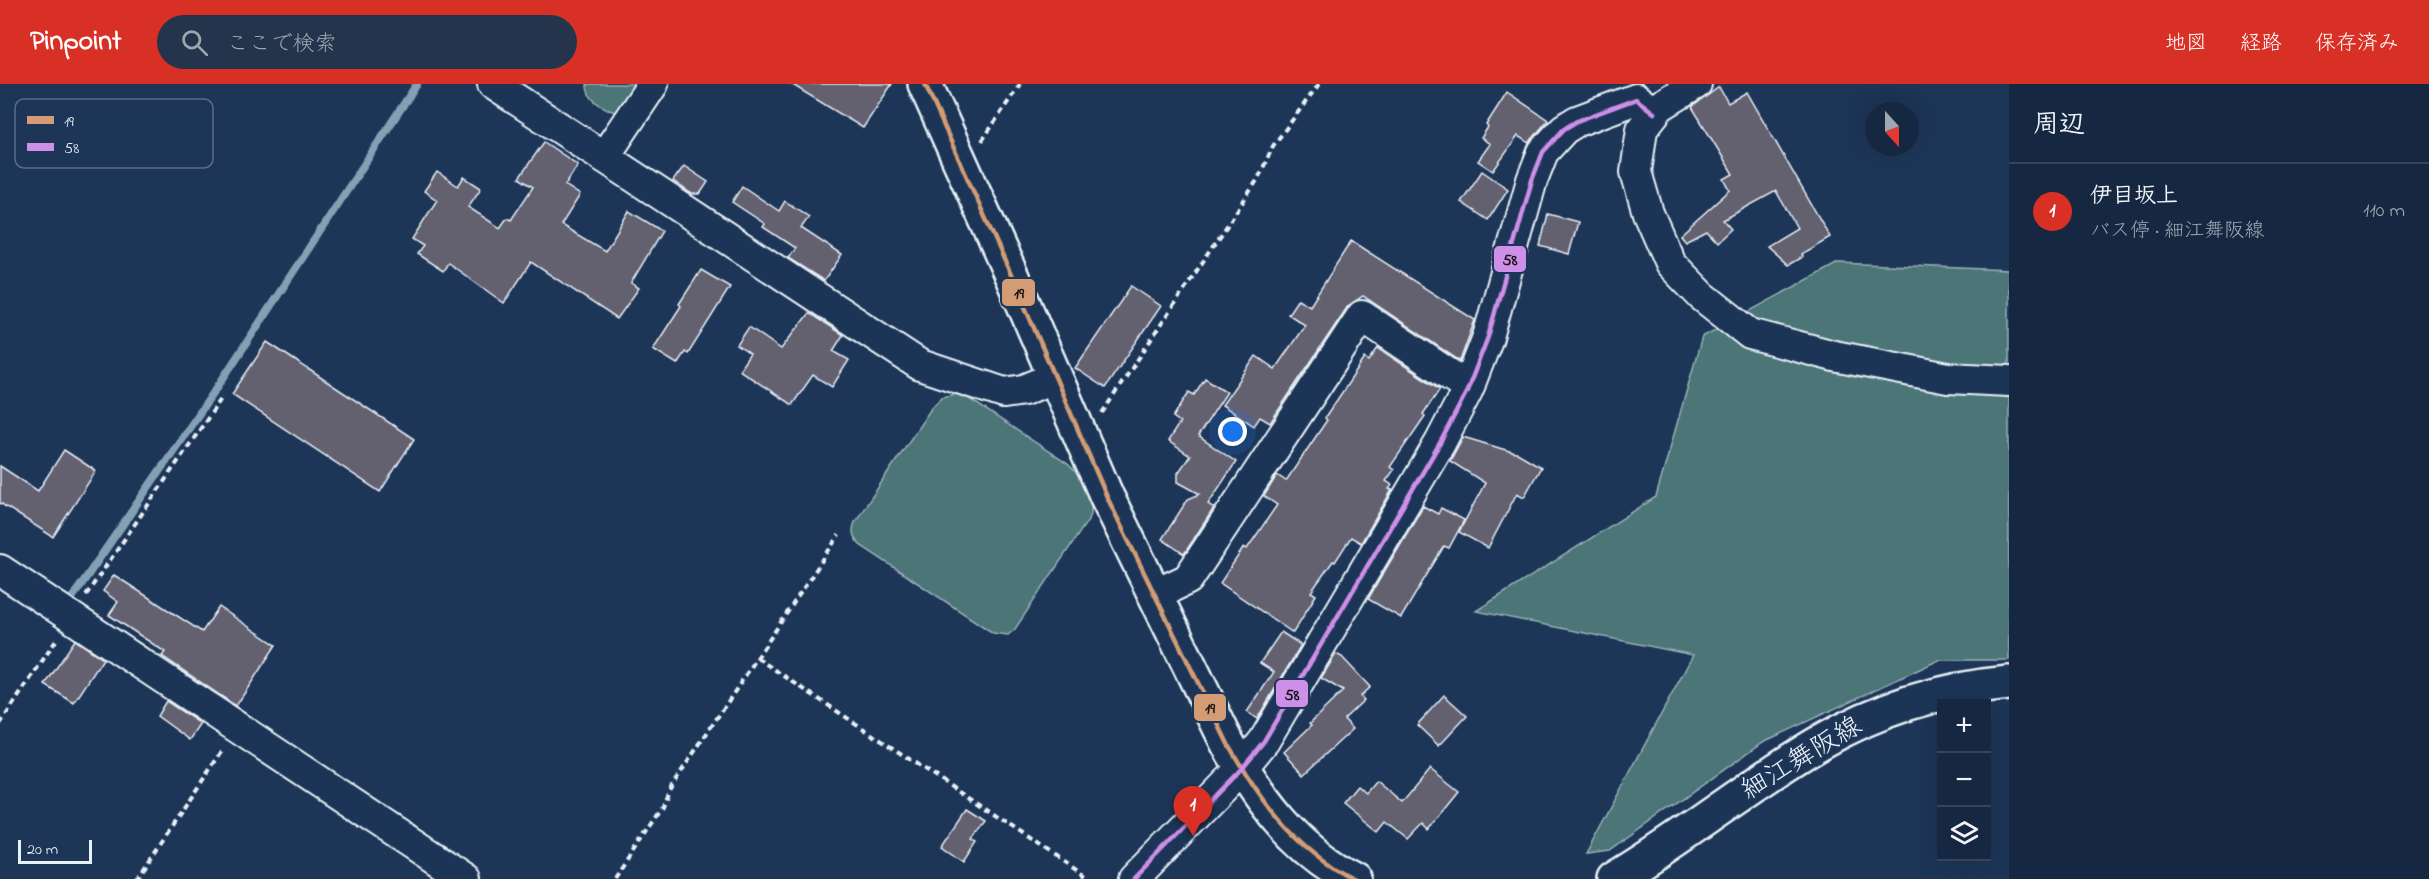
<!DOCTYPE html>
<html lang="ja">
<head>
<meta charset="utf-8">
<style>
  :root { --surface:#162841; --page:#23344c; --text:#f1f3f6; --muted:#9ea6b1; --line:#35445a; --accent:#d93025 }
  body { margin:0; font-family:"Indie Flower","Klee One",sans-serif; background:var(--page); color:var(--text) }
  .controls { position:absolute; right:18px; bottom:18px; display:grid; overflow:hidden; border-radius:0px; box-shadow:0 6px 24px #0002 }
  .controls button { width:54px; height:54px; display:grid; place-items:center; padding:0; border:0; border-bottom:2px solid var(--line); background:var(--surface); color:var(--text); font:30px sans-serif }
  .compass { position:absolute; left:1865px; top:18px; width:54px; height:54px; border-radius:50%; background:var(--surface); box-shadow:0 6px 24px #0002; rotate:159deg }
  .scale { position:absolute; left:18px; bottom:15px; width:74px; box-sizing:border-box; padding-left:6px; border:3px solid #e8f1f8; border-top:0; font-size:16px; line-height:21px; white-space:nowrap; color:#e8f1f8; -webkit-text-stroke:4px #1d3557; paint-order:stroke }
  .you { position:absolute; left:1233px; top:348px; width:21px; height:21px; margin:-15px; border:4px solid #fff; border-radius:50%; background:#1a73e8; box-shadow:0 0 0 9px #1a73e833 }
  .badge { display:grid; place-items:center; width:39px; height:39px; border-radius:50%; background:var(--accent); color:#fff; font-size:20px; font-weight:700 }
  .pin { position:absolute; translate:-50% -50px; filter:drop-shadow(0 2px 3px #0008) }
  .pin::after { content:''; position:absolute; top:32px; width:21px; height:18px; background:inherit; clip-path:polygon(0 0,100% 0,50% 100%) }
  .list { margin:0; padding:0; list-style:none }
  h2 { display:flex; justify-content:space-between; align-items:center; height:78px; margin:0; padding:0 24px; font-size:26px }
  h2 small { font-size:20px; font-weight:400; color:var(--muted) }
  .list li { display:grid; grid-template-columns:39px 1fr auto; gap:18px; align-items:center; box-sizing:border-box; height:96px; padding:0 24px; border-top:2px solid var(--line) }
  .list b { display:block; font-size:22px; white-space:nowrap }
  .list p { margin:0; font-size:20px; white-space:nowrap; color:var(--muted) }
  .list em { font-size:20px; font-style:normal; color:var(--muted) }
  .icon { flex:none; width:33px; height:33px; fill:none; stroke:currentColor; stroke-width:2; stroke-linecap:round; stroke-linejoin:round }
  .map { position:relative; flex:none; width:2009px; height:795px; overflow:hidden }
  header { display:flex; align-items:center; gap:36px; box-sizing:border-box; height:84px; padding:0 30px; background:var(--accent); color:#fff }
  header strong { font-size:28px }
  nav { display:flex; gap:33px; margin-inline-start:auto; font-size:21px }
  .search { width:420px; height:54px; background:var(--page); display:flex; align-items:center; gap:15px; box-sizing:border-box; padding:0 21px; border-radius:33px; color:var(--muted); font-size:22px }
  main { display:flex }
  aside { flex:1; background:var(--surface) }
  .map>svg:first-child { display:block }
</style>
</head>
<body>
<header>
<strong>Pinpoint</strong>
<div class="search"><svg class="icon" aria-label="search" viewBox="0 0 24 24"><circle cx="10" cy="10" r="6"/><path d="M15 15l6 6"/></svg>ここで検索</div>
<nav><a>地図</a><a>経路</a><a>保存済み</a></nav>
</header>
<main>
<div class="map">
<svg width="2009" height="795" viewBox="0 0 2009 795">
  <rect width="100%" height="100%" fill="#1d3557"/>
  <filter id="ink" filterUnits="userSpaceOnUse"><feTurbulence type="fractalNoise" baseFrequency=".0167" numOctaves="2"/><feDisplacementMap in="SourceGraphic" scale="12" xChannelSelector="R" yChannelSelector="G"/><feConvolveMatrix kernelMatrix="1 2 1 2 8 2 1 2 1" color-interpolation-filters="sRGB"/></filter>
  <g filter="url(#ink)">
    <!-- green -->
    <g fill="#4c7477" stroke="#9ab2b8" stroke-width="1.5">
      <path d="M587 0H644L617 29C604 24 586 16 587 0Z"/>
      <polygon points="1838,179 2009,186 2009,576 1939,576 1763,658 1610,767 1586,770 1693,571 1476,527 1656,413 1702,253"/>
      <path d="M956 310 968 314 1068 380C1080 391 1096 417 1090 433L1015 545 1008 551 993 549 860 461C853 453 851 448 855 438L932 323 942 313Z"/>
    </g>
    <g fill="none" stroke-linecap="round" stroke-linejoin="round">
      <!-- stream -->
      <polyline stroke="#83a0b4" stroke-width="8" points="66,514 70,517 218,302 417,0"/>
    </g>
    <!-- building -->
    <g fill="#64616f" stroke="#e8f1f8" stroke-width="1.5">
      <polygon points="791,0 892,0 863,44"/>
      <polygon points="1719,3 1728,19 1747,8 1830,153 1801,170 1802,173 1788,181 1767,162 1797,144 1776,107 1723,136 1731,145 1717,158 1706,146 1685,157 1680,151 1730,106 1724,95 1733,90 1692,23"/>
      <polygon points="1507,8 1548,36 1529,59 1518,52 1493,87 1478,77 1490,60 1481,54 1488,43 1486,41"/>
      <polygon points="544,58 578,81 565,101 580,111 561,141 605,167 629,127 662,147 631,199 639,204 617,235 531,178 504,219 448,179 443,187 417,170 423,162 412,155 437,116 424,107 437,88 458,102 464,93 481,104 468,123 500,144 507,134 511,136 533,103 519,94"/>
      <polygon points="684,82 708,98 700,110 692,110 673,97"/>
      <polygon points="1482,87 1508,105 1488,136 1461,118"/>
      <polygon points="742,102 779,127 785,117 809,133 801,144 842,171 824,197 788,174 795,164 763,143 765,140 732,118"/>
      <polygon points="1548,130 1578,138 1569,170 1540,162"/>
      <polygon points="1351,157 1475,236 1460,277 1363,212 1348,222 1270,339 1260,333 1254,342 1222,321 1256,272 1275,285 1305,241 1288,230 1298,215 1310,222"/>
      <polygon points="701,186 730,203 688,270 685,268 677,280 653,265 681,222 679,220"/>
      <polygon points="1131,202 1161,222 1105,304 1075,284"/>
      <polygon points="809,229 843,251 833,267 849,276 832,303 813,291 792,321 739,286 750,270 737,261 749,243 781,265"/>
      <polygon points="267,258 414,355 380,408 232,310"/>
      <polygon points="1378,264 1440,305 1423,330 1425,332 1390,383 1394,386 1386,397 1392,401 1389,405 1392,406 1361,459 1351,453 1335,478 1333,477 1311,508 1316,511 1293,549 1220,499 1244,463 1247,465 1277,421 1264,412 1277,391 1286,397 1327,336 1325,334 1365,274 1369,277"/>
      <polygon points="1205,294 1227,308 1198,352 1236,378 1208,420 1214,424 1184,470 1162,455 1188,415 1200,410 1178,398 1178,389 1190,372 1168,357 1180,338 1173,333 1189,308 1194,311"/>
      <polygon points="1463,353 1519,370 1541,383 1524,413 1517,409 1488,464 1459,448 1485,399 1450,377"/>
      <polygon points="64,366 96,387 53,453 0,419 0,382 38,407"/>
      <polygon points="1423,422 1438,430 1441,424 1464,436 1449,464 1444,462 1401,534 1368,515"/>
      <polygon points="114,491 202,548 219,523 276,561 236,622 162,572 165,568 109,531 118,518 103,507"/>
      <polygon points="1281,548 1301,561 1257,635 1247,628 1274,588 1260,579"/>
      <polygon points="75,556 103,575 74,619 45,601"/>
      <polygon points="1336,570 1342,573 1370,603 1360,612 1364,616 1344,635 1353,645 1304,690 1284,668 1312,641 1310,639 1343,607 1321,594"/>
      <polygon points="1444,611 1467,632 1439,662 1417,641"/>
      <polygon points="166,617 201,640 190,656 157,632"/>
      <polygon points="1430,685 1459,708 1429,745 1423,739 1408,755 1387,738 1379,748 1343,719 1357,702 1366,709 1376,697 1402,719"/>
      <polygon points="967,725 986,737 973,755 977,758 964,778 942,762"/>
    </g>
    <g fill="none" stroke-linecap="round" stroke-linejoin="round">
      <!-- street casing -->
      <g stroke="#e8f1f8" stroke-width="34">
        <g id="street">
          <polyline points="493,0 920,281 1004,309 1024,306 1055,293"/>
          <polyline points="1696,0 1660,22 1642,45 1636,88 1648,129 1670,179 1702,212 1750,250 1834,272 1948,294 2009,297"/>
          <polyline points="604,73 653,0"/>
          <polyline points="0,486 466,795"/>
          <polyline points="1154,511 1188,495 1362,232 1456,295 1470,300"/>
          <polyline points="1134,795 1242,684 1264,657 1440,359 1467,307 1488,253 1532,96 1543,68 1564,45 1577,37 1636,15 1654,29"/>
        </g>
      </g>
      <!-- primary casing -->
      <g stroke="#e8f1f8" stroke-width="38">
        <g id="primary">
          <path d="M925 0 1012 193 1107 413 1228 660C1259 714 1295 766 1354 795"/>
          <path d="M1614 795C1685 753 1749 700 1819 659 1877 625 1943 605 2009 599"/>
        </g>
      </g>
      <!-- path -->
      <g stroke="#e8f1f8" stroke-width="4" stroke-dasharray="6 4.5" stroke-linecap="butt">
        <polyline points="982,57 1020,0"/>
        <polyline points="1102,329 1258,95 1273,62 1319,0"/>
        <polyline points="86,511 223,312"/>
        <polyline points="757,574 1090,795"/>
        <polyline points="0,640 57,555"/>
        <polyline points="137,795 224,664"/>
        <polyline points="615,795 663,723 669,706 839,451"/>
      </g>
      <!-- street -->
      <use href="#street" stroke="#1d3557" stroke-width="30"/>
      <!-- primary -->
      <use href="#primary" stroke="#1d3557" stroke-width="33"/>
      <!-- bus-1 casing -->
      <g stroke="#1d3557" stroke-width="9">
        <path id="bus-1" d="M925 0 1012 193 1107 413 1228 660C1259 714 1295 766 1354 795"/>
      </g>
      <!-- bus-2 casing -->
      <g stroke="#1d3557" stroke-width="9">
        <polyline id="bus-2" points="1134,795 1242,684 1264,657 1440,359 1467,307 1488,253 1532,96 1543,68 1564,45 1577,37 1636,15 1654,29"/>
      </g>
      <!-- bus-1 -->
      <use href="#bus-1" stroke="#d39c74" stroke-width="4.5"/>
      <!-- bus-2 -->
      <use href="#bus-2" stroke="#ce8fe9" stroke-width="4.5"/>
    </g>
  </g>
  <g text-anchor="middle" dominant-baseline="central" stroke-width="6" stroke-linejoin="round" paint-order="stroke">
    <!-- street labels -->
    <g font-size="27" fill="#e8f1f8" stroke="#1d3557">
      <text transform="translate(1802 675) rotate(-31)">細江舞阪線</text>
    </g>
  </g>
  <!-- legend -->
  <rect x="15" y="15" width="198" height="69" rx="9" fill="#1d3557" stroke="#5a6d87" stroke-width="1.5"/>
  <rect x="27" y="32" width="27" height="8" fill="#d39c74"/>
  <rect x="27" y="59" width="27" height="8" fill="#ce8fe9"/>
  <g font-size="16" fill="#e8f1f8">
    <text x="64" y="42">19</text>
    <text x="64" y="69">58</text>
  </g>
  <g stroke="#1d3557" stroke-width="2">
    <rect x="1493" y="161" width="34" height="28" rx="6" fill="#ce8fe9"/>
    <rect x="1001" y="194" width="35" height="29" rx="6" fill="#d39c74"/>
    <rect x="1275" y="595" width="34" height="29" rx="6" fill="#ce8fe9"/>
    <rect x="1193" y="609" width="34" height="29" rx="6" fill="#d39c74"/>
  </g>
  <g font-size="16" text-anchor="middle" font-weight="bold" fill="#111">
    <text x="1510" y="181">58</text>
    <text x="1019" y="214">19</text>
    <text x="1292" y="616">58</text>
    <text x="1210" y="629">19</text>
  </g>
</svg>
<div class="controls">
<button>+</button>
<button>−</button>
<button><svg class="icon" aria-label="layers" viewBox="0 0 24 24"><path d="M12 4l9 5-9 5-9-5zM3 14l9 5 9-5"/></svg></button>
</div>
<svg class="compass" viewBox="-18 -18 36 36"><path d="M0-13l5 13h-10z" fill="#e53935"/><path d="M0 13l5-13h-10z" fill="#9ea6b1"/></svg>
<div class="scale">20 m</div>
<div class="you"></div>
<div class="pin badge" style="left:1193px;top:752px">1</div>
</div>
<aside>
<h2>周辺<small></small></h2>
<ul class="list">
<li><span class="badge">1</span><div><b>伊目坂上</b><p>バス停 · 細江舞阪線</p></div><em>110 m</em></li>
</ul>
</aside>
</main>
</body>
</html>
